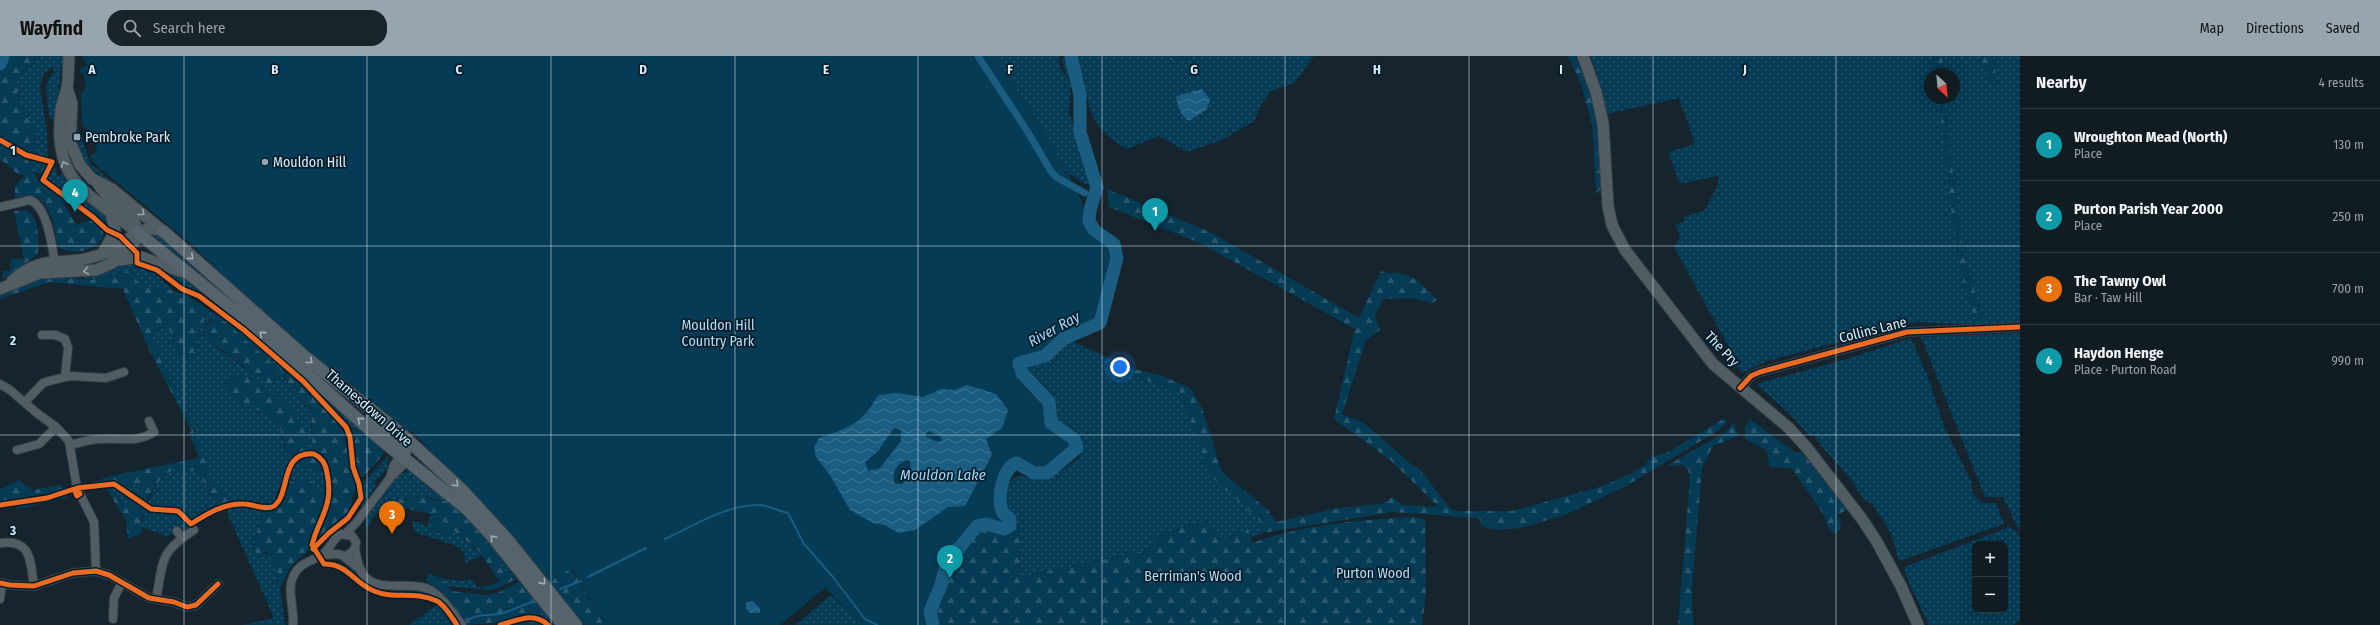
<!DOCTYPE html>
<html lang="en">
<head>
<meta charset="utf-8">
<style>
  :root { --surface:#101b22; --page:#19242a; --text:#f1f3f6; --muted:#9ca1a5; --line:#303940; --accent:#97a5af }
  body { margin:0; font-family:"Fira Sans Condensed",sans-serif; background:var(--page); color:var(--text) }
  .controls { position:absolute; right:12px; bottom:12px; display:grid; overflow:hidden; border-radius:8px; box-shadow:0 4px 16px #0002 }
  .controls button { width:36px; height:36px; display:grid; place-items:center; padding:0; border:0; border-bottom:1px solid var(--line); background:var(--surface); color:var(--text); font:20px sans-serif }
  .compass { position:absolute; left:1924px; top:12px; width:36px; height:36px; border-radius:50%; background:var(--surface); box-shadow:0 4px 16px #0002; rotate:154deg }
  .you { position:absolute; left:1120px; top:311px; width:14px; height:14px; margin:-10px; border:3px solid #fff; border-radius:50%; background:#1a73e8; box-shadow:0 0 0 6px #1a73e833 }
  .badge { display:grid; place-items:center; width:26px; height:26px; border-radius:50%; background:var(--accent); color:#fff; font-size:13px; font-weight:700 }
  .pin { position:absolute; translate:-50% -33px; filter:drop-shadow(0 1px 2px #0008) }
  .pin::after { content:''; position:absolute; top:21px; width:14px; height:12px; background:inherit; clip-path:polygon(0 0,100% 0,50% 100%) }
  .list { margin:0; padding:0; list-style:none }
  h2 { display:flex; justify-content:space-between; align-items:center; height:52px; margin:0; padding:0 16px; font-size:17px }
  h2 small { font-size:13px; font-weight:400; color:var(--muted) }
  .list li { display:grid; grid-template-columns:26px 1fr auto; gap:12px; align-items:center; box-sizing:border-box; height:72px; padding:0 16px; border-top:1px solid var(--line) }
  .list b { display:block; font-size:15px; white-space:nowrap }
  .list p { margin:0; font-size:13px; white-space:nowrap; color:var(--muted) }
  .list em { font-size:13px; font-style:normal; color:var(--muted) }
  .icon { flex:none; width:22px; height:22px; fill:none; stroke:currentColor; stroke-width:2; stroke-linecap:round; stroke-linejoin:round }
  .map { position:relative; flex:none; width:2020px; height:569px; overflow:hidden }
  header { display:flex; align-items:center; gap:24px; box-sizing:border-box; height:56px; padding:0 20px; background:var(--accent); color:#111 }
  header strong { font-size:19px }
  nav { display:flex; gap:22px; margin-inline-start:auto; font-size:14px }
  .search { width:280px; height:36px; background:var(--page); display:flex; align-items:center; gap:10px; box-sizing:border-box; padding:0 14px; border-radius:16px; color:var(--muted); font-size:15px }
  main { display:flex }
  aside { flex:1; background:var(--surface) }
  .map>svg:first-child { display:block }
</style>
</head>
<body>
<header>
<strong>Wayfind</strong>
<div class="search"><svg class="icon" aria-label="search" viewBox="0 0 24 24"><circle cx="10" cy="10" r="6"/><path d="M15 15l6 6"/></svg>Search here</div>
<nav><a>Map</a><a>Directions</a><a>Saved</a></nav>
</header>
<main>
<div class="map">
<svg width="2020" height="569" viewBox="0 0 2020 569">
  <defs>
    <pattern id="grass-dots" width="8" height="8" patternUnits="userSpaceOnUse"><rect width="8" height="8" fill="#053b55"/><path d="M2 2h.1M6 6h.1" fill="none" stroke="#29586e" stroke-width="1.8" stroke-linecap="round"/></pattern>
    <pattern id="forest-firs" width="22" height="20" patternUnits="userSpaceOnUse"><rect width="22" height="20" fill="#053b55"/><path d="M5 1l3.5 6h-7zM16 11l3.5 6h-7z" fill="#29586e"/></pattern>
    <pattern id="water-waves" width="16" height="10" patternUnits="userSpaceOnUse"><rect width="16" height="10" fill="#1a5d80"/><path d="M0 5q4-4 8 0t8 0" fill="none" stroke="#3b7493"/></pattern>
  </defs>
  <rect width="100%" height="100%" fill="#16242d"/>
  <!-- grass -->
  <g fill="url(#grass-dots)" fill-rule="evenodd">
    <path d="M43 0H63L55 63H50C48 47 41 25 55 16L52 11 44 17 40 31 47 76 48 102 24 95 30 94 36 89 35 75 20 48 16 26 22 17Z"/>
    <polygon points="994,0 1058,0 1060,13 1071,26 1069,58 1086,96 1092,128 1085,128 1067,116 1037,63"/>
    <path d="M1065 0H1160C1173 5 1180 8 1193 0H1314L1294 27 1271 35 1262 47 1254 65 1222 84 1187 96 1159 80 1127 93C1106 81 1092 68 1088 43L1073 39 1075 27 1066 18 1062 4Z"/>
    <polygon points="1591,0 1933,0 1935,18 1930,18 1930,42 1939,42 1957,195 1968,243 1983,262 1962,193 1944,42 1954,42 1954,18 1941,18 1944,0 1979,0 1990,25 1998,27 1993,0 2020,0 2020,267 1977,269 1915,266 1767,305 1743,317 1730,304 1735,302 1674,191 1680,182 1676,168 1685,165 1684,161 1705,154 1718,128 1718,120 1680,128 1668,96 1695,88 1679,42 1607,58 1603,38"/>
    <path d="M77 69 90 107 118 131C100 121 85 109 76 90L79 88Z"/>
    <polygon points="28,105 30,105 49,109 45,116 40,118 31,114"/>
    <polygon points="53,108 57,115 56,116 58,120 62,118 70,129 106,158 110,174 47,124"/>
    <polygon points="156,178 390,382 388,384 151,183"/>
    <polygon points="134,205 134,208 157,219 174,236 138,228 133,214 93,224 81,221 102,217 123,207"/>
    <polygon points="158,212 176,217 223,254 268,289 360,372 352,373 351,377 347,369 328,347 263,287 199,238 183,232"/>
    <path d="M210 255 223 261 278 308 285 324 297 337 310 359 314 397 302 399 306 389 243 318 234 321 226 329 234 343 266 358 276 365 280 373 289 407 274 445 269 450 246 445 228 447 225 438 212 426 194 375 169 322 152 279 163 271 170 273 194 298 201 269ZM211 263 223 264 275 310 278 320 268 328 217 292 203 276V272Z"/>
    <polygon points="2020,277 2020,476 2003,441 1985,441 1921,281"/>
    <polygon points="1911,282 1927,319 1945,373 1971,425 1973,438 1982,447 1996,447 2004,468 1899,505 1891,477 1872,447 1864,444 1851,423 1822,391 1814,379 1809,379 1788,356 1756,328 1850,302"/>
    <path d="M1071 285 1134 313 1133 320 1180 336 1196 380 1242 447 1260 465 1263 477 1250 481 1248 473 1226 483 1199 465 1154 482 1148 492 1139 496 1021 521 1020 475 1016 468 1015 461C1012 458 1006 455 1004 451 1001 442 1008 422 1019 420 1027 419 1035 425 1043 423 1056 420 1069 409 1080 401 1088 378 1064 377 1052 364 1050 340 1041 333 1023 317V314L1043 305 1055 294Z"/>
    <polygon points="389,399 387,413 375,425 376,429 363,450 359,449 363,440 362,428"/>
    <polygon points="304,401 299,406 300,409 318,415 322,414 325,425 326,441 293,424 288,430 292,411"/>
    <polygon points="173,413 187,416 197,414 211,437 212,444 221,449 191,465 178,454 154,453 146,449 159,424"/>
    <path d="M406 416C431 412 497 493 514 513L507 517C497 508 493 494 486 483 481 475 473 469 467 463 439 438 433 440 397 443L394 447 398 453C384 451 373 457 369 470L366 471 365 467C371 453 391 421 406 416Z"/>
    <polygon points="114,429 126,436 140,450 123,449 108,430"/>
    <polygon points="135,429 143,437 140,446 124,431"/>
    <polygon points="240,449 262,453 253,494 271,500 277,521 277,532 280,532 285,569 243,569 274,562 225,452"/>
    <polygon points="143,453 157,456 178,457 191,472 186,474 181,471 167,481 140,470 143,465"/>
    <polygon points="431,458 434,462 430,473 449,480 452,473 482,499 466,507 463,495 457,490 415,476 412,465 421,467 427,471"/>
    <path d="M2010 471 2016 475 2020 482V564L2013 569H1929L1906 520 1904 511ZM1975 488H2005V554H1975Z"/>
    <path d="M351 511 363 524 419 533 434 540 432 544C418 534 406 538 390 537 372 537 360 526 348 514Z"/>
    <polygon points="441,522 462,525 471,523 476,530 486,534 447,530"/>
    <polygon points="831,539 864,569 795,569"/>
    <polygon points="438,548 454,569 409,569"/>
    <path d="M546 554 558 569C547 569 542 558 529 558Z"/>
  </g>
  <!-- forest -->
  <g fill="url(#forest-firs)">
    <polygon points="7,0 43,0 22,17 16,26 20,48 35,75 36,89 30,94 22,95 0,81 0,15 4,12"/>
    <path d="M1160 0H1193C1180 8 1173 5 1160 0Z"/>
    <polygon points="1568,0 1580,0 1596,39 1604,130 1596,138 1592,68 1581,28"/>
    <polygon points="1933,0 1944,0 1941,18 1935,18"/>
    <polygon points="1979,0 1993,0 1998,27 1990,25"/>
    <path d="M1939 42H1944L1962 193 1983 262 1980 267C1957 246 1943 81 1939 42Z"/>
    <path d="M0 87 28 105 39 126 67 144 64 148 76 169 89 165 91 161 101 170 104 179C98 195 71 201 58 190 53 170 53 148 32 139L15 142V131L26 118 19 119 4 106 0 105Z"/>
    <path d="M1107 133 1210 176 1359 262 1381 215C1389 218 1395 216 1403 218 1417 221 1427 234 1437 244L1432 247 1413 242 1383 243 1375 260 1380 274 1366 284 1342 358 1364 367 1413 410 1419 412 1448 450 1454 455H1512L1603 430 1630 418 1645 409 1651 401 1666 397 1725 362 1727 366 1719 374 1626 430 1565 459 1521 472 1495 474 1482 470 1480 463 1477 462 1393 456 1263 477 1260 465 1210 419 1180 336 1133 320 1134 313 1160 319 1190 332 1202 352 1222 416 1268 454 1276 466 1339 452 1381 448 1393 441 1402 449 1439 451 1390 404 1334 363 1355 273 1200 187 1109 151Z"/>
    <path d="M26 154C40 160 38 184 38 198L2 224 3 215H10L11 202 24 203 14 155Z"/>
    <path d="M133 214 138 228 185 238 210 255 201 269 194 298 188 303 176 300 170 273 163 271 152 279C171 329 197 375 212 426L220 427 228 447 221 449 211 444V437L197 414 187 416 173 413C169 417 162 421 159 425 147 439 139 460 142 477L128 483 126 464 105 430H108L123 449 140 450 142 437 135 429 124 431C114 424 103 426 91 427L111 420 199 402 189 377 192 375 151 298 123 233 49 226 0 243V238L37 222 57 221 93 224Z"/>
    <polygon points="215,261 223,264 275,310 278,320 275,326 268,328 207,283 203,272"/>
    <path d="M277 305 337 366 344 377 349 407 357 431 351 444 353 450 348 459 327 475 316 487 332 443V432L328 411 319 415 300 409 299 406C304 401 309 402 314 397 310 384 315 370 309 357 301 338 283 326 277 305Z"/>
    <path d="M243 318 250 320C268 334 326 372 302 399 299 402 293 404 289 407 285 394 284 376 276 366 263 349 229 352 226 329L234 321Z"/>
    <polygon points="1751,364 1796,397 1804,396 1849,453 1836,459 1841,464 1840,473 1835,479 1827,469 1824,459 1791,412 1770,411 1766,394 1745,383 1745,370"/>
    <polygon points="1734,367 1738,380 1713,390 1702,412 1692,532 1693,569 1678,569 1690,423 1688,413 1683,409 1666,410 1724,377"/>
    <path d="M355 372H360L384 393 383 399 363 421 359 420C353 407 355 391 351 377Z"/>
    <path d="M300 422 314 426 313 433 326 441 325 448 309 487 311 492 291 510 280 532H277V521L271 500 266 496 259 499 253 494 262 453 270 454 278 451C283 439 286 426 300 422Z"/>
    <polygon points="19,424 32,434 62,429 63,435 47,441 0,448 0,433"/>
    <polygon points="67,437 68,441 23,452 19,453 16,451 0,453 0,450 47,443"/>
    <path d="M421 441 448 446 483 478 502 512 507 517 511 515 516 523C506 528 492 538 480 532L500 526 479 495 452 473 453 470 434 462 431 458 398 451 394 447 397 443Z"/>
    <path d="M1411 461 1425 463 1426 539 1422 569H935L930 555 932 545 944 525 945 509 949 501 970 486 976 475 990 468C999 477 1007 476 1016 468L1020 475 1021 521 1139 496 1148 492 1154 482 1199 465 1226 483 1248 473 1252 487C1302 469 1358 464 1411 461Z"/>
    <polygon points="571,512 607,569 584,569 549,526"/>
    <polygon points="428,517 441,522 452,535 485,539 498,537 520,525 543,555 501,566 468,569 441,535 426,525"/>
    <polygon points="532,561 540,564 546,569 512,569 511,567"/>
  </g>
  <!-- park -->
  <g fill="#053b55">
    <path d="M82 0H994L1037 63 1067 116 1081 143 1087 168 1091 175C1107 176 1112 185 1118 199L1098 260 1074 272 1045 298 1016 309 1043 335 1051 347 1053 368 1058 373 1072 379 1077 384 1079 392 1077 397 1053 413 1044 417 1014 409 1004 416V451L1012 463 1007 471 996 465H990L975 474 963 488 948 499 938 531 930 546 928 559 931 569H864L825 532 780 569H607L572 512 549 526 531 503H528L413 376 401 373 281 276 191 188 95 108 90 99 97 96 94 81 82 69 81 37 86 32 84 19 80 17V13L87 9Z"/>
    <polygon points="434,462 454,470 450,480 430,472"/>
  </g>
  <!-- water -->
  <g fill="url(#water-waves)" fill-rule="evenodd">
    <path d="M1202 33 1210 44 1207 53 1189 65C1181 60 1177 50 1176 40Z"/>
    <path d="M967 329 996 338 1008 354 1002 372 986 383 992 399 965 450 948 451 915 474 899 477 884 469 873 467 850 454 830 419 816 401 814 391 819 382C836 376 854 371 866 357 871 352 874 344 879 339L897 337 923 341 941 333 955 334ZM894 372 901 374V385L880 412 868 415 865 406 878 395ZM929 375 941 381 942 385 937 386 926 381V377ZM907 404 911 406 908 422 902 428H896L894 426C892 416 897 407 907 404Z"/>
    <polygon points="753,545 760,553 760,557 750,557 746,553 746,547"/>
  </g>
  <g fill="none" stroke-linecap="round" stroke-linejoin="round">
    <!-- stream -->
    <g stroke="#1a5d80" stroke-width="2">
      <path d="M665 483C693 470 730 447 761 449 765 449 782 456 788 457L804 488 833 521 865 563 877 569"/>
      <polyline points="588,521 646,492"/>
      <polyline points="560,533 581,525"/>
      <path d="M468 564C479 557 487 560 499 558 512 556 522 547 536 546"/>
    </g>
    <!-- canal -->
    <polyline stroke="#1a5d80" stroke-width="7" points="978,0 1029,78 1050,114 1056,121 1085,137"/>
    <!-- river -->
    <g stroke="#1a5d80" stroke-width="13">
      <polyline points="0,8 3,0"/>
      <path d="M933 569 930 555 941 529 948 501 960 491 977 470 986 468 1004 473 1010 470V463C1008 461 1005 459 1003 457 996 445 1002 411 1017 407L1034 417H1047L1077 392 1074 383 1051 367 1049 346 1022 317 1019 307 1045 300 1063 283 1100 267 1117 202 1114 188 1094 174 1089 165 1090 154 1097 131 1080 76V39L1071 0"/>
    </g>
    <!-- minor casing -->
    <g stroke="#343e46" stroke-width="10">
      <g id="minor">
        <path d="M0 151 30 144C48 151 53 193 55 211"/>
        <polyline points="42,279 55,279 65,283 68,292 65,321"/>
        <polyline points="0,328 10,334 38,358 56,371 69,385 77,432 94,466 96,515"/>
        <polyline points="1740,332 1751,320 1760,316 1907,276 2020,271"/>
        <polyline points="25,346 43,327 49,325 70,320 106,322 124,316"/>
        <path d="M70 389C81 386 91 383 102 383 123 381 134 388 154 376L149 365"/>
        <polyline points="17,394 39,388 56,371"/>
        <polyline points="390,422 393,411 400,399"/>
        <polyline points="177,475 182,482"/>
        <polyline points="345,478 356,467 390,422 407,405"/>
        <path d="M0 487C32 483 30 505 34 530"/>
        <path d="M355 493C357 501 358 511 362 517 376 538 406 525 426 532 442 539 452 556 462 569"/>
        <polyline points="343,500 361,514"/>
        <polyline points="0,527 10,529 34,530 73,517 96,515 109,519 149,542 174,546 187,551 196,549 218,528"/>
        <polyline points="0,543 2,527"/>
        <path d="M156 543C164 505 158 497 194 474"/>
        <polyline points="113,563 114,542 121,528"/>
        <path d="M293 569C295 548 282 527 301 510 308 505 316 503 323 498 331 492 333 482 341 478L352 480 356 486 355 493 347 500 337 498 322 499"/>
      </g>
    </g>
    <!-- secondary casing -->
    <g stroke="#343e46" stroke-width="13">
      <g id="secondary">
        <path d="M69 0C68 10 69 21 67 31 66 38 62 46 61 54 52 126 87 136 137 176"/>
        <polyline points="1583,0 1596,36 1603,67 1608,150 1612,169 1625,194 1713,308 1789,372 1807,392 1862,463 1877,486 1901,530 1918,569"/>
        <polyline points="67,32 72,48 70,86 80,109 92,123 112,133 163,175"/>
        <polyline points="103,197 115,175 111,156"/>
        <polyline points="119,204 141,201 183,216"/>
        <path d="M12 225C44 196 62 212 96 200 103 198 111 196 116 192 132 181 142 168 163 175"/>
        <polyline points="0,233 40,217 96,214 112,207 127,196 135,185 137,174 134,164 107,140 98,128"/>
      </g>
    </g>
    <!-- primary casing -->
    <g stroke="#343e46" stroke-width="14">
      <g id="primary">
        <polyline points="163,175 304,300 399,376 462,434 507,483 576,569"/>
        <polyline points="137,176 254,270 379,382 467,453 492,480 563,569"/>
        <polyline points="372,360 400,389 405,396"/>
      </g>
    </g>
    <!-- minor -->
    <use href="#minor" stroke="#525d63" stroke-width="8"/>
    <!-- secondary -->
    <use href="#secondary" stroke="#525d63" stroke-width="11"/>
    <!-- primary -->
    <use href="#primary" stroke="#54636c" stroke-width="12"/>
    <!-- cycleway casing -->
    <g stroke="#041d2b" stroke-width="8">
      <g id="cycleway">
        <polyline points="0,84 26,99 52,106 43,124 93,161 107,174 120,180 137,197 137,207 157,214 182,233 199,240 244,274 303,325 346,371 350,381 353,411 359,428 361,442 348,462 329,477 313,493"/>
        <polyline points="1740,332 1751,320 1760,316 1907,276 2020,271"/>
        <path d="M0 449 47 442 74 433 77 440 80 438 77 432 114 428 151 453 178 455 191 468C207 458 224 447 244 448 253 448 266 455 274 450 291 438 279 395 314 398 323 402 326 409 327 417 334 451 319 461 312 489L324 508C349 508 353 527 374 535 395 544 413 534 437 545 445 549 452 562 457 569"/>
        <polyline points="0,527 10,529 34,530 73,517 96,515 109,519 149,542 174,546 187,551 196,549 218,528"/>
        <path d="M500 569C517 565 533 555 548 569"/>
      </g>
    </g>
    <!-- cycleway -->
    <use href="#cycleway" stroke="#ed6a23" stroke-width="5"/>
  </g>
  <!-- one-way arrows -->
  <defs><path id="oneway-chevron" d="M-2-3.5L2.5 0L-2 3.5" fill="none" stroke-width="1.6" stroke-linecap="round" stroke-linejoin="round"/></defs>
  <g stroke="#97a4ac">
    <use href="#oneway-chevron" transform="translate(64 108) rotate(-113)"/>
    <use href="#oneway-chevron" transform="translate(142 157) rotate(39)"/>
    <use href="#oneway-chevron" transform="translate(86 215) rotate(173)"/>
  </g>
  <g stroke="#9faeb7">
    <use href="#oneway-chevron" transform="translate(191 201) rotate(41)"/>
    <use href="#oneway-chevron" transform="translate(262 278) rotate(-139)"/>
    <use href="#oneway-chevron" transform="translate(310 305) rotate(39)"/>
    <use href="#oneway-chevron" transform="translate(360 364) rotate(-139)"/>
    <use href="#oneway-chevron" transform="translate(456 428) rotate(43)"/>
    <use href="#oneway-chevron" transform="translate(493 482) rotate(-131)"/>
    <use href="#oneway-chevron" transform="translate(543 526) rotate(51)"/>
  </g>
  <!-- grid -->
  <path fill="none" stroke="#dcebf5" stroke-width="1" stroke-opacity="0.55" d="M184 0V569M367 0V569M551 0V569M735 0V569M918 0V569M1102 0V569M1285 0V569M1469 0V569M1653 0V569M1836 0V569M0 190H2020M0 379H2020"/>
  <!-- markers -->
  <g fill="#97a5af" stroke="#041d2b" stroke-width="1.5">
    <rect x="73" y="77" width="8" height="8" rx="2"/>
    <circle cx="265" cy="106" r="4"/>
  </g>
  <g text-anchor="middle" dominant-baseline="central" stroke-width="3.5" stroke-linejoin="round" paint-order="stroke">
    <!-- poi labels -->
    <g font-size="14" fill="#dcebf5" stroke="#041d2b" text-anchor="start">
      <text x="85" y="81">Pembroke Park</text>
      <text x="273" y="106">Mouldon Hill</text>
    </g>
    <!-- park labels -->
    <g font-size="14" fill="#b9dcf3" stroke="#041d2b">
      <text x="718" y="269">Mouldon Hill<tspan x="718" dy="16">Country Park</tspan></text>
      <text x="1373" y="517">Purton Wood</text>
      <text x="1193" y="520">Berriman's Wood</text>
    </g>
    <!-- street labels -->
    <g font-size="14" fill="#dcebf5" stroke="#041d2b">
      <text transform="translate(1873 274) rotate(-14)">Collins Lane</text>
      <text transform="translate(1722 293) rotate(46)">The Pry</text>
      <text transform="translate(369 352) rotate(41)">Thamesdown Drive</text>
    </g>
    <!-- water labels -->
    <g font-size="15" font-style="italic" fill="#a0d6f7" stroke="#041d2b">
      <text transform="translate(1054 273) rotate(-29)">River Ray</text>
      <text x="943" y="419">Mouldon Lake</text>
    </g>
  </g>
  <g font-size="13" text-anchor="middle" font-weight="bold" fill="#dcebf5" stroke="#041d2b" stroke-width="3.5" stroke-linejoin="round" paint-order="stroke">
    <text x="92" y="18">A</text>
    <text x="275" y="18">B</text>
    <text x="459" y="18">C</text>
    <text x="643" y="18">D</text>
    <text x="826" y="18">E</text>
    <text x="1010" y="18">F</text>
    <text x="1194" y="18">G</text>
    <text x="1377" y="18">H</text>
    <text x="1561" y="18">I</text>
    <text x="1745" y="18">J</text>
    <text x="13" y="99">1</text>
    <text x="13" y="289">2</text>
    <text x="13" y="479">3</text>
  </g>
</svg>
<div class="controls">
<button>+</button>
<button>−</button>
</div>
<svg class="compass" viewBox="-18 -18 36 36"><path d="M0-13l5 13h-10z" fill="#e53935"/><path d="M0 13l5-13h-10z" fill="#9ca1a5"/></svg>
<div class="you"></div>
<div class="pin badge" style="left:1155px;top:175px;background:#0f9aa8">1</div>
<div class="pin badge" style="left:950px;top:522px;background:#0f9aa8">2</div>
<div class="pin badge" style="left:392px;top:478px;background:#e8710a">3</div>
<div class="pin badge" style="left:75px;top:156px;background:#0f9aa8">4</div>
</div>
<aside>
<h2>Nearby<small>4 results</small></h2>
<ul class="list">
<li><span class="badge" style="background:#0f9aa8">1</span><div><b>Wroughton Mead (North)</b><p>Place</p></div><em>130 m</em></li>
<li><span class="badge" style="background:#0f9aa8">2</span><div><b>Purton Parish Year 2000</b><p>Place</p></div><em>250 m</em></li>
<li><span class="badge" style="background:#e8710a">3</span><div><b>The Tawny Owl</b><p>Bar · Taw Hill</p></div><em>700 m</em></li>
<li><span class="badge" style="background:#0f9aa8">4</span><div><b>Haydon Henge</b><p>Place · Purton Road</p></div><em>990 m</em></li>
</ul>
</aside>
</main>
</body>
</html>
